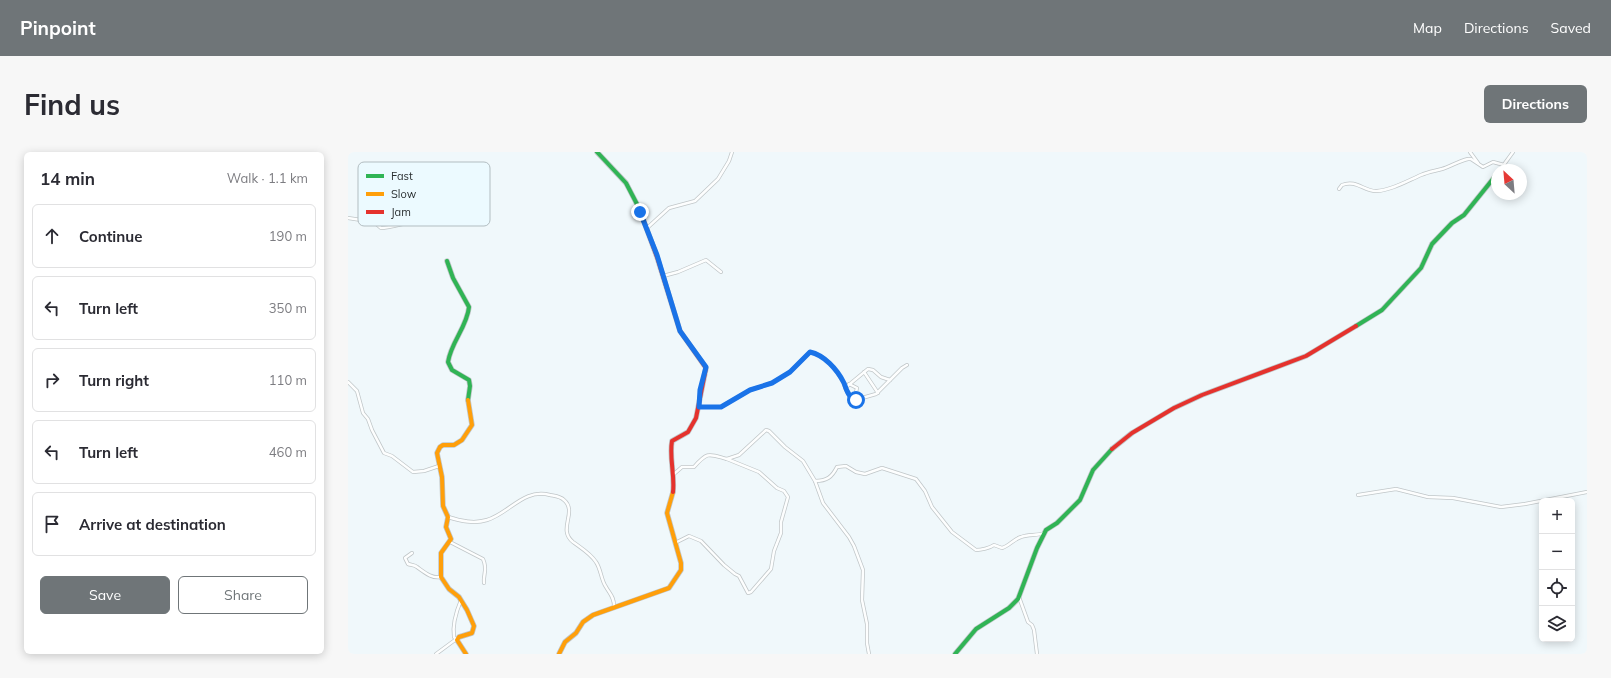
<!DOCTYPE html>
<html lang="en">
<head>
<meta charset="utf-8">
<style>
  :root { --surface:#fff; --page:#f7f7f7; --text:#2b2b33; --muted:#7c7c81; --line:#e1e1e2; --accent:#6f7578 }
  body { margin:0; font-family:Mulish,sans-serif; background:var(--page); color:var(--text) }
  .controls { position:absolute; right:12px; bottom:12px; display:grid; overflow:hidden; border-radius:6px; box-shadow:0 2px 10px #0003 }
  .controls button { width:36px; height:36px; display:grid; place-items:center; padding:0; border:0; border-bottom:1px solid var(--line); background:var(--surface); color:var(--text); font:20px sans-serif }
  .compass { position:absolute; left:1143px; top:12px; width:36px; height:36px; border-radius:50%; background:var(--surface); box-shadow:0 2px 10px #0003; rotate:334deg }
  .stop { position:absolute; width:12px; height:12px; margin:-9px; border:3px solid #1a73e8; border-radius:50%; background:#fff }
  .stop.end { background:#1a73e8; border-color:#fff; box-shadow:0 1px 4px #0008 }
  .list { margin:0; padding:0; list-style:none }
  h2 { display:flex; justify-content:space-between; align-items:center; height:52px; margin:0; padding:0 16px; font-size:17px }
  h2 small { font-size:13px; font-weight:400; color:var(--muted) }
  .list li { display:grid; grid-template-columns:26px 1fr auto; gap:12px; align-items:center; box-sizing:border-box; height:64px; margin:0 8px 8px; padding:0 8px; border:1px solid var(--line); border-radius:6px }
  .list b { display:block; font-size:15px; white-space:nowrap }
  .list em { font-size:13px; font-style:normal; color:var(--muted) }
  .actions { display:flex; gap:8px; padding:12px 16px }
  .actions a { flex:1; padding:9px 0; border:1px solid var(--accent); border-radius:6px; text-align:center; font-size:14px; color:var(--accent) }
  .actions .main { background:var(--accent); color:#fff }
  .icon { flex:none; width:22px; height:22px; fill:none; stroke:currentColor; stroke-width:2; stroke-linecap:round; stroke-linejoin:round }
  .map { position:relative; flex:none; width:1239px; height:502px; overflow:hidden; border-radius:6px }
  header { display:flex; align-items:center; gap:24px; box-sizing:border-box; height:56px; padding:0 20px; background:var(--accent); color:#fff }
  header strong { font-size:19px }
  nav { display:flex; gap:22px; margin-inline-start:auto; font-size:14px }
  .intro { display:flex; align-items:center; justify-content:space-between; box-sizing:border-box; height:96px; padding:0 24px }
  h1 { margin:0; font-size:28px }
  .button { padding:10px 18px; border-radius:6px; background:var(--accent); color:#fff; font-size:14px; font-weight:700 }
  main { display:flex; gap:24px; padding:0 24px }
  aside { flex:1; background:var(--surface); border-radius:6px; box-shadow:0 2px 10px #0003 }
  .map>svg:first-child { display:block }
</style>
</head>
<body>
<header>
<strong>Pinpoint</strong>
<nav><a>Map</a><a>Directions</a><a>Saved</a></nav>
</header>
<div class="intro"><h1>Find us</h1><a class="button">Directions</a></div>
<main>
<aside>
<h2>14 min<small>Walk · 1.1 km</small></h2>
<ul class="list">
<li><svg class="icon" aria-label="ahead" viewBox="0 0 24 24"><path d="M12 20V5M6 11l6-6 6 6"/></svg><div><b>Continue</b></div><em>190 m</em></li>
<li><svg class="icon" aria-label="left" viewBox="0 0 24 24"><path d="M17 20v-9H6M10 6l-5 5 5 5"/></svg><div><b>Turn left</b></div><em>350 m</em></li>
<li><svg class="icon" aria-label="right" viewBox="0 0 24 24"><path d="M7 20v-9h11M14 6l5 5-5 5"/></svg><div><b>Turn right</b></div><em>110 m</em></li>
<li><svg class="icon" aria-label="left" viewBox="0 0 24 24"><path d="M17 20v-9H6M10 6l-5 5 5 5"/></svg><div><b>Turn left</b></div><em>460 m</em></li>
<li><svg class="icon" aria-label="arrive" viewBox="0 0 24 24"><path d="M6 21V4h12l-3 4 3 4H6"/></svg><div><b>Arrive at destination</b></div></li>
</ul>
<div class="actions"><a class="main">Save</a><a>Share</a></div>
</aside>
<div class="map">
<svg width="1239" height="502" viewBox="0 0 1239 502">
  <rect width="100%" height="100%" fill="#f0f8fb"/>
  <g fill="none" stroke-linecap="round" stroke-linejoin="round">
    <!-- street casing -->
    <g stroke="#c0c6c8" stroke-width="4">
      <g id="street">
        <polyline points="1122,0 1130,11"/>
        <polyline points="1152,18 1165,0"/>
        <path d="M991 37 994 33C1009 27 1016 40 1029 39 1044 38 1059 29 1073 23 1080 20 1087 19 1094 17 1103 14 1111 9 1120 7H1123L1135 15 1145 10 1156 13"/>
        <path d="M0 66 26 70 33 76C39 76 71 69 74 66"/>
        <polyline points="298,77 321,56 347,49 370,27 381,9 384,0"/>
        <polyline points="315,124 330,120 358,108 373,120"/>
        <polyline points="516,220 530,241"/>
        <polyline points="0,230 9,239 15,261 20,267 24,278 36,301 44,304 65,320 76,319 91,314"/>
        <polyline points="501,232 509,236 506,248"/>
        <polyline points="497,236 520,217 525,218 533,225 542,228"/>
        <path d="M351 255H373L402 238 424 231 442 220 462 200C477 203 488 217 495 230 498 237 500 245 507 248L528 242 554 216 559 213"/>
        <path d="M326 322 334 315H346C360 299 361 302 379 307L391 303 418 278 421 279 437 295 455 309 467 329 475 351 501 385 506 394 515 418 514 448 519 472V491L521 502"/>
        <path d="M467 329C479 329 484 325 489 315L498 314 508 320 517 322 534 316 568 327 577 339 584 355 604 380 628 398C633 398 642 396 646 393L654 396C661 394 666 387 673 385 681 382 689 384 696 381"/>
        <polyline points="1010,343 1048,337 1080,345 1105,346 1153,355 1177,352 1239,340"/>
        <path d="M100 365C113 369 126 372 139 368 162 361 175 336 202 343 207 344 212 344 216 348 230 360 209 377 225 390 233 396 242 401 248 410 253 417 253 428 258 435 262 442 266 445 266 454"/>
        <path d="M102 390 135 407C140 418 135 421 136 431"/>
        <polyline points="327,391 341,384 353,389 376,413 387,422 391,424 400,441 403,440 423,417 426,399 433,381 433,370 440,345 436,339 429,336 411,320 379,307"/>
        <path d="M64 401 57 406 60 412C63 413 67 413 69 415 76 420 84 427 93 425"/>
        <polyline points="671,445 680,470 684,473 686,478 689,502"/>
        <path d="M109 489 106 485C104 472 108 460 113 448"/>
        <polyline points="88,502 107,488"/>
      </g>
    </g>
    <!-- fast casing -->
    <g stroke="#c0c6c8" stroke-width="5.5">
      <g id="fast">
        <polyline points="249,0 278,31 291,56"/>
        <path d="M99 109 105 126 121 155C119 175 103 190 100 210L104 218 121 228 122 234 120 248"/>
        <polyline points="1008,174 1034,158 1073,116 1084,92 1104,71 1116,63 1149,22"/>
        <polyline points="607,502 628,477 661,456 670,447 689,396 698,378 709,371 732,348 745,318 764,297"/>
      </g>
    </g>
    <!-- slow casing -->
    <g stroke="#c0c6c8" stroke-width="5.5">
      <g id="slow">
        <polyline points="118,502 109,488 111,485 124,481 126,474 119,458 111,445 101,437 93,425 93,401 103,387 98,375 100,365 95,354 94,325 89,301 92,295 95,293 106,293 114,288 124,273 120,248"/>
        <polyline points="211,502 217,490 228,481 235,470 245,463 321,436 333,418 333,411 319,361 325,340"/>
      </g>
    </g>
    <!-- jam casing -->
    <g stroke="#c0c6c8" stroke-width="5.5">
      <g id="jam">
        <path d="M291 56 309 105 332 179 358 216 348 266 340 280 324 289C321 306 327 322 325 340"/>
        <polyline points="764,297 784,281 826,256 854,243 958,204 1008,174"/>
      </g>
    </g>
    <!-- street -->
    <use href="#street" stroke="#fdfefe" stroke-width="2.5"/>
    <!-- fast -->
    <use href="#fast" stroke="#30b455" stroke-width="4"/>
    <!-- slow -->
    <use href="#slow" stroke="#ff9f0a" stroke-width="4"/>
    <!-- jam -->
    <use href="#jam" stroke="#e5322d" stroke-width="4"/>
  </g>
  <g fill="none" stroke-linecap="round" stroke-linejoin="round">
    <!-- route -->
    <path stroke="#1a73e8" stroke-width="5" d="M292 60 309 103 332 179 358 215 352 238 351 255H373L402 238 424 231 442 220 462 200C476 203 489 217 496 231 498 237 501 247 508 248"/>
  </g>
  <!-- legend -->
  <rect x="10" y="10" width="132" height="64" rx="6" fill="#ecfaff" stroke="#b2bdc1" stroke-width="1"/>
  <rect x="18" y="22" width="18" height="4" fill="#30b455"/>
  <rect x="18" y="40" width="18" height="4" fill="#ff9f0a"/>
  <rect x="18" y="58" width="18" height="4" fill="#e5322d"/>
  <g font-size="11" fill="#2a2f31">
    <text x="43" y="28">Fast</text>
    <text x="43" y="46">Slow</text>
    <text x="43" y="64">Jam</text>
  </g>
</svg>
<div class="controls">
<button>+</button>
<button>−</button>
<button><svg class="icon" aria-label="locate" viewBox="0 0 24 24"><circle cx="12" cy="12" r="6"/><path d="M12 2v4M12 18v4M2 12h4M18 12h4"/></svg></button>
<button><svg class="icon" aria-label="layers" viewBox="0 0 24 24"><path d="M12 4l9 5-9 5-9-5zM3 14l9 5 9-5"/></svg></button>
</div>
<svg class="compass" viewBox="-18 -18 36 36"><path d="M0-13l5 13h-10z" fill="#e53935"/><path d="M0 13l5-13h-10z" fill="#7c7c81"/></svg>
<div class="stop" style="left:508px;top:248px"></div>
<div class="stop end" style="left:292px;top:60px"></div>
</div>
</main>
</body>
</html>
